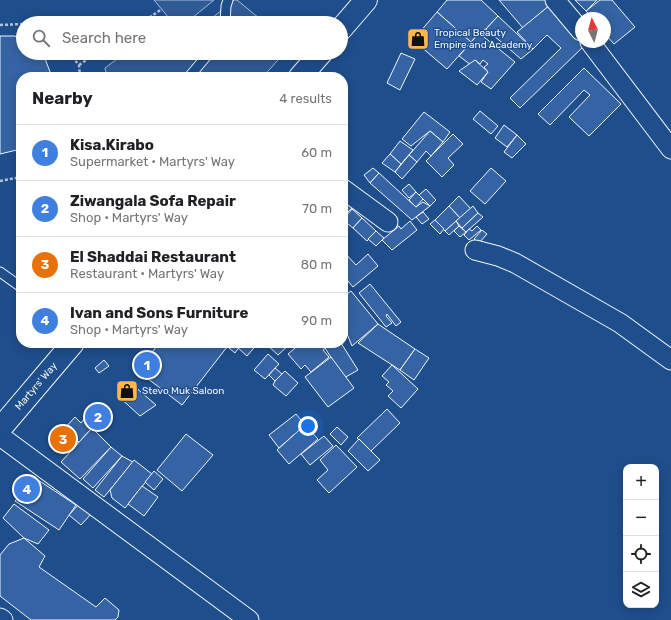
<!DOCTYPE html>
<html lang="en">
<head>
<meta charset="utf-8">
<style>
  :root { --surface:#fff; --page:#f6f6f6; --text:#202124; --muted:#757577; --line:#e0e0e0; --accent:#1a73e8 }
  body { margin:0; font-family:Rubik,sans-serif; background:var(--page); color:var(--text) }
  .controls { position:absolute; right:12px; bottom:12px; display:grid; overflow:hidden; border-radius:8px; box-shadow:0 2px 10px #0003 }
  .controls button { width:36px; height:36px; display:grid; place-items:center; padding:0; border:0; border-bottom:1px solid var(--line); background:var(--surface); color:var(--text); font:20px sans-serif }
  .compass { position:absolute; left:575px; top:12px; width:36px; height:36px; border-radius:50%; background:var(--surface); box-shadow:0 2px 10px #0003; rotate:354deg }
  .you { position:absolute; left:308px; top:426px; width:14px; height:14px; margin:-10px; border:3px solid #fff; border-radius:50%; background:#1a73e8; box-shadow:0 0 0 6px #1a73e833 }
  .badge { display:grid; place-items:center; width:26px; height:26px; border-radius:50%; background:var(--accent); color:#fff; font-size:13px; font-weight:700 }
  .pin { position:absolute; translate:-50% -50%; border:2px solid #fff; box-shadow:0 1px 4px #0006 }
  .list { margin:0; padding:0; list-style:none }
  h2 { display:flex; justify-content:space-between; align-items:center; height:52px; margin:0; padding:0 16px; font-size:17px }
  h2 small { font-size:13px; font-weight:400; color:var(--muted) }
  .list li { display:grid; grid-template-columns:26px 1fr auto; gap:12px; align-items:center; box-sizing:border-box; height:56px; padding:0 16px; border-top:1px solid var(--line) }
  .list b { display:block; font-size:15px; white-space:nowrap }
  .list p { margin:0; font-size:13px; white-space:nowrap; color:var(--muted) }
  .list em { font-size:13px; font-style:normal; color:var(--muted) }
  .icon { flex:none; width:22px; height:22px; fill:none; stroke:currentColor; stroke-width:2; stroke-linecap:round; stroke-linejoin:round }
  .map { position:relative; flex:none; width:671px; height:620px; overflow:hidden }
  .search { position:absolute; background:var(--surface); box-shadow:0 2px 10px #0003; left:16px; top:16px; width:332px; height:44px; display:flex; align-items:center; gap:10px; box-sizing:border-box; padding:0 14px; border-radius:22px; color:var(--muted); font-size:15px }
  .panel { position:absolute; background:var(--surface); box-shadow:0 2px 10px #0003; left:16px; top:72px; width:332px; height:276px; border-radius:16px }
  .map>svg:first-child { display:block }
</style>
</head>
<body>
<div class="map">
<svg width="671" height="620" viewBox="0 0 671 620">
  <rect width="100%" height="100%" fill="#1f4e8c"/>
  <!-- parking -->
  <g fill="#305b95" stroke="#a8bbd7">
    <polygon points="154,0 214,0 186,23 173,23"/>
    <polygon points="234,0 237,0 265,23 206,23"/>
    <polygon points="125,53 284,53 263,77 107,77 105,68"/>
  </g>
  <!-- building -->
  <g fill="#3563a3" stroke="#f2f6ff">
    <polygon points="447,0 481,0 498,16 486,29 479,33 471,42 437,12"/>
    <polygon points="499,0 546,0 550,5 523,28"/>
    <polygon points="575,0 597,0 586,11"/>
    <polygon points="600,0 612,0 635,27 614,44 605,34 605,18 592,18 586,11"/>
    <polygon points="550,5 585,45 520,108 510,98 561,48 547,35 533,49 517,32"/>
    <polygon points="437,12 471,42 447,69 413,40"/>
    <polygon points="498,16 533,49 521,59 486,29"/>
    <polygon points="479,33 515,62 491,89 481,82 488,72 484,67 488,64 483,60 480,64 475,60 471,65 459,56"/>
    <polygon points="0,36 15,36 23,42 23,53 39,53 44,56 52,77 21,77 21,149 0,154"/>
    <polygon points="401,53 415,59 400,90 387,83"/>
    <polygon points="475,60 488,72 477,85 459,71"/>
    <polygon points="584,68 621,104 589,136 569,117 590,95 584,90 550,125 538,114"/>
    <polygon points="480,111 498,126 491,134 473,119"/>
    <polygon points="424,112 450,132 443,142 430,131 411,146 402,139"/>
    <polygon points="504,125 517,135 507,147 495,138"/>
    <polygon points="430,131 443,142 431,156 426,151 417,162 409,155"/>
    <polygon points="453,134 463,144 448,158 454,165 442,177 426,161"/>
    <polygon points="517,135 526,144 512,158 504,152"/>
    <polygon points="400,141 413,150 401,164 390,154"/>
    <polygon points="390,154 401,164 395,172 382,163"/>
    <polygon points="409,155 417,162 402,179 395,172"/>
    <polygon points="373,168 379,173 370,183 364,175"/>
    <polygon points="491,168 506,181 485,204 470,191"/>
    <polygon points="379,173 416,207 423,202 430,206 412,220 370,183"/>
    <polygon points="409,184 416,192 409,198 402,190"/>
    <polygon points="426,189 436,200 430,206 419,195"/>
    <polygon points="416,192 423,199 416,207 409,200"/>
    <polygon points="343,194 354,206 343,217"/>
    <polygon points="459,196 471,209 460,218 449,206"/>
    <polygon points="449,206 460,218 445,231 435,220"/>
    <polygon points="473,206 478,213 462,228 456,221"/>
    <polygon points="352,209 362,218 353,228 343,220"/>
    <polygon points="423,212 429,219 422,224 416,217"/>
    <polygon points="478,213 483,217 466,232 462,228"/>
    <polygon points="362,218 376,231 367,241 353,228"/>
    <polygon points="435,220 444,229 440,234 430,224"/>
    <polygon points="410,221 417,230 392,250 382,240 399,226 401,229"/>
    <polygon points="456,221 459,226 449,235 445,231"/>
    <polygon points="459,226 466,232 460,237 454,231"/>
    <polygon points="477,226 481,230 469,240 464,235 469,229 472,231"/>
    <polygon points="482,230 487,234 479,243 474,239"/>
    <polygon points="376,231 384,238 376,246 368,239"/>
    <polygon points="343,251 356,265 368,254 378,266 353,287 343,275"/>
    <polygon points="370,284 401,322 396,326 387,314 386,316 392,323 386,327 359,293"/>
    <polygon points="351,291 378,324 352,346 343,324 343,297"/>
    <polygon points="378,324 415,349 400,370 358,343"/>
    <polygon points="159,343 223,343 227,347 182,405 138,371"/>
    <polygon points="223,343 242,343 235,353"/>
    <polygon points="242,343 258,343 247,356 238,348"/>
    <polygon points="265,343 291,343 278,355"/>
    <polygon points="301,343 331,343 323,350 329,357 311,372 305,365 301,369 288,354"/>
    <polygon points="333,343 341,343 358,370 344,378 325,348"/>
    <polygon points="415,349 429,358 414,380 400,370"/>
    <polygon points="268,354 279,364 265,379 254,370"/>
    <polygon points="331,357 354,388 328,407 305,377"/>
    <polygon points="104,360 109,366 99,373 95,368"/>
    <polygon points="392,365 418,389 401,408 388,396 393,391 386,385 389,382 382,376"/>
    <polygon points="275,368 282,374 275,381 269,375"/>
    <polygon points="285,371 298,383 286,396 273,385 275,381"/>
    <polygon points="134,386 156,405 140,416 118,396"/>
    <polygon points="387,409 400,423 371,451 357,438"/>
    <polygon points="296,414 305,425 279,448 269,435"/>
    <polygon points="75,417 81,423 85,418 94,426 79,442 64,429"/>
    <polygon points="305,425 318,439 289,464 277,450"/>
    <polygon points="337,427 348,437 341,445 330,434"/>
    <polygon points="92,428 111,447 80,479 61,462"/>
    <polygon points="64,429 79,442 69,452 55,439"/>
    <polygon points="186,434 213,455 182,491 157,470"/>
    <polygon points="324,436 333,446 310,465 301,454"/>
    <polygon points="359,439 380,460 368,471 348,451"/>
    <polygon points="336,445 357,467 329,493 317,480 328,470 320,460"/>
    <polygon points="111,447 122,456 93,488 83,479"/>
    <polygon points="122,456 133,462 104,497 95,490"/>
    <polygon points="134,460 152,474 125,508 112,498 110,490"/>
    <polygon points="154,471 163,479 154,490 145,482"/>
    <polygon points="35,478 76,505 59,530 15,501"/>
    <polygon points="142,486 158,497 144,516 128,504"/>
    <polygon points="80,503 92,513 81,525 69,515"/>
    <polygon points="14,504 49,530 38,544 24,538 3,518"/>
    <polygon points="24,538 45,556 39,567 96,607 105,598 119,610 118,617 115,620 31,620 0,596 0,555 9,544"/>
  </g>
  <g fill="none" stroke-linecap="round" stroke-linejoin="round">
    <!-- lane casing -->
    <g stroke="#f2f6ff" stroke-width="11">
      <g id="lane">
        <polyline points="225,23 226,6 228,0"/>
        <polyline points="189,77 209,53"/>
        <polyline points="0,272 21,287"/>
      </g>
    </g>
    <!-- street casing -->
    <g stroke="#f2f6ff" stroke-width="21">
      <g id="street">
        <polyline points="555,0 581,31"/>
        <polyline points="590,42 671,149"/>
        <polyline points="343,189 388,222"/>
        <polyline points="475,250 498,256 515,263 620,323 671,360"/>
        <polyline points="0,436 249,620"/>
        <polyline points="0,618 3,620"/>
      </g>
    </g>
    <!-- secondary casing -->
    <g stroke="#f2f6ff" stroke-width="24">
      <g id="secondary">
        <polyline points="341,29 366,0"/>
        <polyline points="300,77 321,53"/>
        <path id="s1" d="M0 429 73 343"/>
      </g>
    </g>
    <!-- path -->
    <g stroke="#b3c4dc" stroke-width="2.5" stroke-dasharray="3 2" stroke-linecap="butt">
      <polyline points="141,23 162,9"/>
      <polyline points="0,25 23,24"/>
      <polyline points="69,53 79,65 80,77"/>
      <polyline points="79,65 97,53"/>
      <polyline points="0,181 21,177"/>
    </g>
    <!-- lane -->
    <use href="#lane" stroke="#1f4e8c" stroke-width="9"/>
    <!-- street -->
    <use href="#street" stroke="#1f4e8c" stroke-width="19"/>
    <!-- secondary -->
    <use href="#secondary" stroke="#1f4e8c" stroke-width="22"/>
  </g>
  <!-- icons -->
  <defs>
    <g id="shop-square" transform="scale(1.15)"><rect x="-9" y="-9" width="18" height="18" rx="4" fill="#ffb74d" stroke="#1f4e8c"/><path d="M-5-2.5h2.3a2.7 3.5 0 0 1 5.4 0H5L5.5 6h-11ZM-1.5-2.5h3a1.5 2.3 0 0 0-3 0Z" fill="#111"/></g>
  </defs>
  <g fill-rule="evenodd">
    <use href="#shop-square" x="418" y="39"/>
    <use href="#shop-square" x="127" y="391"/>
  </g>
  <g text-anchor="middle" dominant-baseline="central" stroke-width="3" stroke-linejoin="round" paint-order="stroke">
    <!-- poi labels -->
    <g font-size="10" fill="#f2f6ff" stroke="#1f4e8c" text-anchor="start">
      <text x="434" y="33">Tropical Beauty<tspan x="434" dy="12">Empire and Academy</tspan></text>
      <text x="142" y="391">Stevo Muk Saloon</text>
    </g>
    <!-- street labels -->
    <g font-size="10" fill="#f2f6ff" stroke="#1f4e8c">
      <text stroke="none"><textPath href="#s1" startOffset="56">Martyrs' Way</textPath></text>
    </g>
  </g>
</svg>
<div class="controls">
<button>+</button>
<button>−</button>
<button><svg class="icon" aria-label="locate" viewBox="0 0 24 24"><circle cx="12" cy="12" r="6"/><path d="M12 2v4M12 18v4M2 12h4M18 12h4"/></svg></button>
<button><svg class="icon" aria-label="layers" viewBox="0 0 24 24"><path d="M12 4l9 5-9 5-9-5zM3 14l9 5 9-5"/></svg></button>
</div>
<svg class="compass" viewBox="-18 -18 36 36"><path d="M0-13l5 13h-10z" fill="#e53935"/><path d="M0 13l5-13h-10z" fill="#757577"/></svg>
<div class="you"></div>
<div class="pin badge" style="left:147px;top:365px;background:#3f7fe0">1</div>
<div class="pin badge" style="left:98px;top:417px;background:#3f7fe0">2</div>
<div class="pin badge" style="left:63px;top:439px;background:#e8710a">3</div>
<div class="pin badge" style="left:27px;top:489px;background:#3f7fe0">4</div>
<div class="search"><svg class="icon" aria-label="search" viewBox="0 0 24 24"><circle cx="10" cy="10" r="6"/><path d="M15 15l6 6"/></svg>Search here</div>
<section class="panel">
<h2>Nearby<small>4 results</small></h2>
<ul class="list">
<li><span class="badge" style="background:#3f7fe0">1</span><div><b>Kisa.Kirabo</b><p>Supermarket · Martyrs' Way</p></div><em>60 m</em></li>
<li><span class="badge" style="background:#3f7fe0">2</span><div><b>Ziwangala Sofa Repair</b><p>Shop · Martyrs' Way</p></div><em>70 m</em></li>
<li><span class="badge" style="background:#e8710a">3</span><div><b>El Shaddai Restaurant</b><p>Restaurant · Martyrs' Way</p></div><em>80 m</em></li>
<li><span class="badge" style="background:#3f7fe0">4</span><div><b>Ivan and Sons Furniture</b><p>Shop · Martyrs' Way</p></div><em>90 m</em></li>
</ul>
</section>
</div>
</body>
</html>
